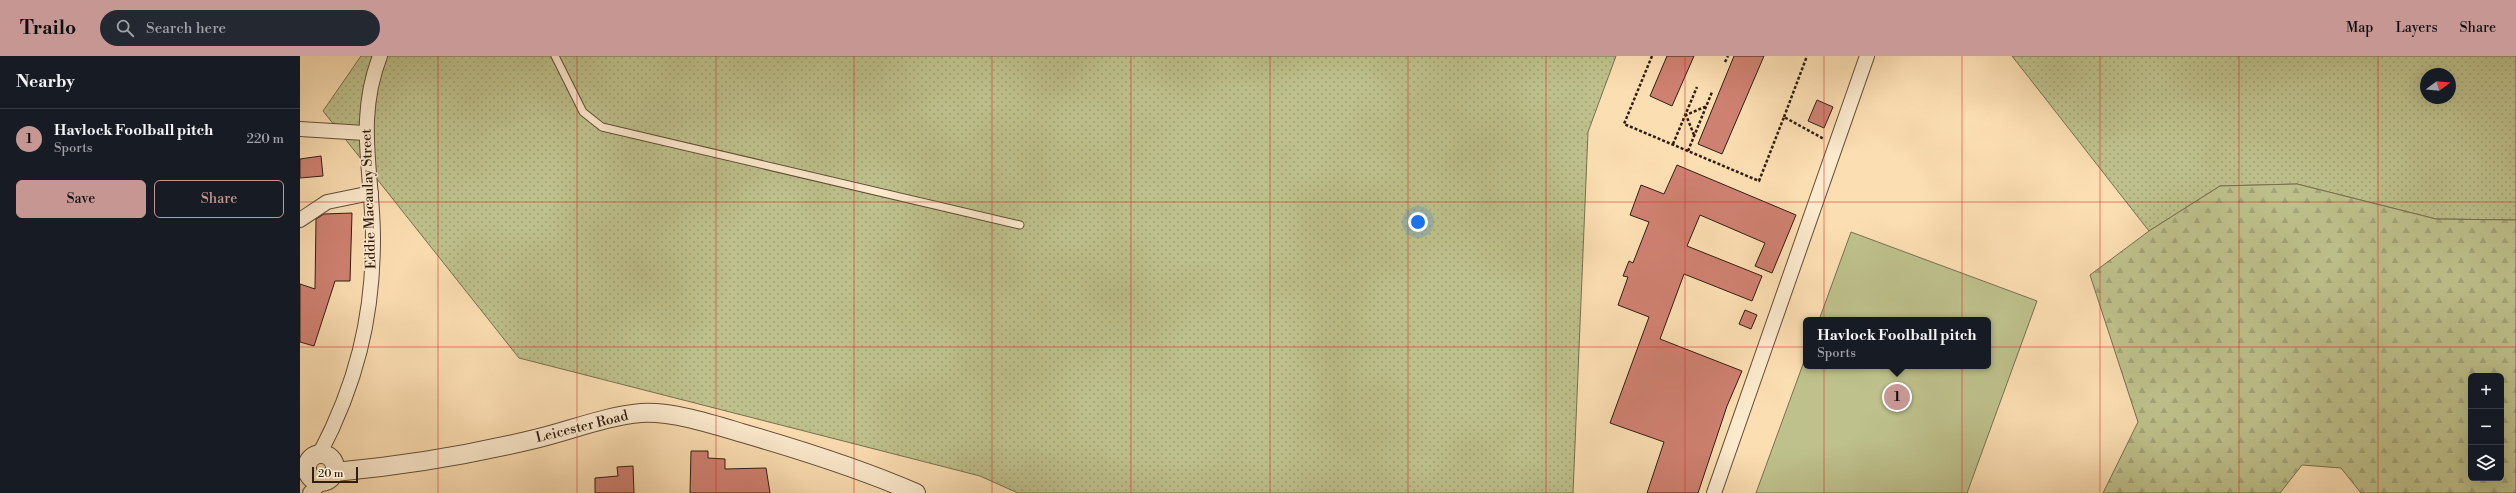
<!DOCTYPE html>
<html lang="en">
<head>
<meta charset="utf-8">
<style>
  :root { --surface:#171b24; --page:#242831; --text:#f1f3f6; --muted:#9ea1a6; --line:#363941; --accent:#c59692 }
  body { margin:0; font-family:"Libre Bodoni",serif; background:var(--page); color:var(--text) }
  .controls { position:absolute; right:12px; bottom:12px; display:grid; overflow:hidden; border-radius:6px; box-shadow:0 4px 16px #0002 }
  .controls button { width:36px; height:36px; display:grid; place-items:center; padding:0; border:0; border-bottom:1px solid var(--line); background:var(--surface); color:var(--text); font:20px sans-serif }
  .compass { position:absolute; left:2120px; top:12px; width:36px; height:36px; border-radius:50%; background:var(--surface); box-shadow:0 4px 16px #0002; rotate:74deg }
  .scale { position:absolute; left:12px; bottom:10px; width:46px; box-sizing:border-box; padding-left:4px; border:2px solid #311e11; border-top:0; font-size:11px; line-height:14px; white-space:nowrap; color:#311e11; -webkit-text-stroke:3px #fceacd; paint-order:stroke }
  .you { position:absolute; left:1118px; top:166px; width:14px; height:14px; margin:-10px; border:3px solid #fff; border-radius:50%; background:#1a73e8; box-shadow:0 0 0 6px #1a73e833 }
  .badge { display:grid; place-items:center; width:26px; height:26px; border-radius:50%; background:var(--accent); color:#111; font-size:13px; font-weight:700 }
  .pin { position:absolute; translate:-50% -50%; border:2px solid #fff; box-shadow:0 1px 4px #0006 }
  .popup { position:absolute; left:1503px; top:261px; width:188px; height:52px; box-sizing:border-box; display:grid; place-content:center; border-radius:6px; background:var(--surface); filter:drop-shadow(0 1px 3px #0005); font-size:13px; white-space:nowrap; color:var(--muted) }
  .popup b { font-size:15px; color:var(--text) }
  .popup::after { content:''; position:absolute; left:50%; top:100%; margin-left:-8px; border:8px solid transparent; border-top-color:var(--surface) }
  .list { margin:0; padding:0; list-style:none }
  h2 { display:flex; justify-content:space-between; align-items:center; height:52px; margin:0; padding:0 16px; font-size:17px }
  h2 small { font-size:13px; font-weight:400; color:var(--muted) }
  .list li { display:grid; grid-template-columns:26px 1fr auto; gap:12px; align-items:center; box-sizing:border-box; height:60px; padding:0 16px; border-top:1px solid var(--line) }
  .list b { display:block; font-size:15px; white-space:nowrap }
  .list p { margin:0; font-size:13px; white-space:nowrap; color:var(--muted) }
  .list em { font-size:13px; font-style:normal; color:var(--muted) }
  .actions { display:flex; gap:8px; padding:12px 16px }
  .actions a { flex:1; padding:9px 0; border:1px solid var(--accent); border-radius:6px; text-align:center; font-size:14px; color:var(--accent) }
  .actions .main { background:var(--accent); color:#111 }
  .icon { flex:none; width:22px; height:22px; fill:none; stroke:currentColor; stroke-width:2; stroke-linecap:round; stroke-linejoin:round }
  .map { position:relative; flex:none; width:2216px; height:437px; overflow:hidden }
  header { display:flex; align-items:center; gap:24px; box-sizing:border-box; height:56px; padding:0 20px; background:var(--accent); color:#111 }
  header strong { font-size:19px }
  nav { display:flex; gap:22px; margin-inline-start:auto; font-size:14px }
  .search { width:280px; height:36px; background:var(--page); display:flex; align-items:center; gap:10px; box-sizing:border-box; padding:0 14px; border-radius:22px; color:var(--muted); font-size:15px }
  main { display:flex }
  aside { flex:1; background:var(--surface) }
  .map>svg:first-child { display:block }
</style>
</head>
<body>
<header>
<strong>Trailo</strong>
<div class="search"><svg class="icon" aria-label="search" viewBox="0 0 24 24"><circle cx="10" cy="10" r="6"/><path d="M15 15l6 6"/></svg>Search here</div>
<nav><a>Map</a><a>Layers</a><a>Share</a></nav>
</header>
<main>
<aside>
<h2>Nearby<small></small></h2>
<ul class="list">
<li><span class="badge">1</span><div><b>Havlock Foolball pitch</b><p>Sports</p></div><em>220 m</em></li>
</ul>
<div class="actions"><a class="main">Save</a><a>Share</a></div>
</aside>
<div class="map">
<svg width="2216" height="437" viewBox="0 0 2216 437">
  <defs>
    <pattern id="grass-dots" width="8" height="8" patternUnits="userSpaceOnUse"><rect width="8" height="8" fill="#bec18c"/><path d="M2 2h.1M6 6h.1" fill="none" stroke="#a4a578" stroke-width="1.8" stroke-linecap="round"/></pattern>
    <pattern id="forest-firs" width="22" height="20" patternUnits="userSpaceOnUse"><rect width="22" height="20" fill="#bec18c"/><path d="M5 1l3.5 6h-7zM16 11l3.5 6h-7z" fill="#a4a578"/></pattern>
  </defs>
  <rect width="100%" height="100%" fill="#fbdeb2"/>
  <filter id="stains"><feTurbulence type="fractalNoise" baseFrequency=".005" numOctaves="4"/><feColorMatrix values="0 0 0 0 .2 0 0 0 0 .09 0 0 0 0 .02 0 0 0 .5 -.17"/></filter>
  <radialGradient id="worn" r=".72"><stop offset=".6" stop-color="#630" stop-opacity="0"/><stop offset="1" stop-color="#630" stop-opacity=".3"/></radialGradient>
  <!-- grass -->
  <g fill="url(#grass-dots)" stroke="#78704e" fill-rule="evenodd">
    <polygon points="61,0 1316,0 1288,76 1273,437 718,437 680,420 219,302 23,55"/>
    <path d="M1712 0H2216V164L2136 163 1997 128 1920 130 1849 175ZM2126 18H2150V42H2126Z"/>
  </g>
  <!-- forest -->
  <path fill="url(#forest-firs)" stroke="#78704e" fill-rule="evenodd" d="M1997 128 2136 163 2216 164V437H2061L2041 412 2002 409 1980 437H1803L1838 366 1790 219 1849 175 1920 130ZM2171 320H2201V422H2171Z"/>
  <!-- garden -->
  <polygon fill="#bec18c" stroke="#78704e" points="1551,176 1737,245 1667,437 1456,437 1506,300 1506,310 1688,310 1688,264 1519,264"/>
  <!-- building -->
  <g fill="#cf8171" stroke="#311e11">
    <polygon points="1367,0 1394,0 1372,50 1350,40"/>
    <polygon points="1434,0 1464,0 1422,98 1398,88"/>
    <polygon points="1517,44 1533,51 1524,72 1508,65"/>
    <polygon points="21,100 23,120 0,122 0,103"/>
    <polygon points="1377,109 1496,159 1472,217 1455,210 1465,187 1400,159 1387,190 1462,220 1452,245 1384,218 1360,283 1442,315 1427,350 1398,437 1347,437 1364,386 1310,367 1349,261 1318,249 1328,221 1323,220 1329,205 1333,207 1349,166 1330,159 1341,129 1364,138"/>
    <polygon points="52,157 50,225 35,225 14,290 0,286 0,228 15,233 16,163 24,158"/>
    <polygon points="1445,254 1457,259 1451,273 1439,268"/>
    <polygon points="391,395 408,395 408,402 425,403 425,413 466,412 470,437 390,437"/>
    <polygon points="333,410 334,437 295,437 295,422 318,420 317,411"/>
  </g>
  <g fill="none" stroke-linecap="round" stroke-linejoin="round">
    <!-- service casing -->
    <g stroke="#644e39" stroke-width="9">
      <polyline id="service" points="255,0 283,56 302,71 720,169"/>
    </g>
    <!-- minor casing -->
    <g stroke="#644e39" stroke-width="16">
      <g id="minor">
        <polyline points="0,73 65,77"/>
        <polyline points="0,164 27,146 71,137"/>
        <path d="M19 399C56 329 73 262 73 183 73 117 55 65 80 0"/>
        <polyline points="10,437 22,426"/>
        <polyline points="1414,437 1567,0"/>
      </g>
    </g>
    <!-- tertiary casing -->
    <g stroke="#644e39" stroke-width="20">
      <g id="tertiary">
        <circle cx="21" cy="412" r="14"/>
        <path d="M35 416C102 410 169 399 235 383 269 375 306 360 341 357 372 355 412 368 442 377 501 394 559 412 616 437"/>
      </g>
    </g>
    <!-- path -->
    <g stroke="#311e11" stroke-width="2.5" stroke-dasharray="3 2" stroke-linecap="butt">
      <polyline points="1352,0 1324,68 1459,125 1484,61 1524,83"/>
      <polyline points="1425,6 1428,0"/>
      <polyline points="1484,61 1507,0"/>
      <polyline points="1394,79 1386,59 1407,50"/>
      <polyline points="1373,88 1397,31"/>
      <polyline points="1388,95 1412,36"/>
    </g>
    <!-- service -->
    <use href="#service" stroke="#fceacd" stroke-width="7"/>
    <!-- minor -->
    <use href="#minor" stroke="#fceacd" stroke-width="14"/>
    <!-- tertiary -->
    <use href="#tertiary" stroke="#fceacd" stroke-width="18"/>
  </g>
  <!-- grid -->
  <path fill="none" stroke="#d62828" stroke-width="1" stroke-opacity="0.55" d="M138 0V437M277 0V437M416 0V437M554 0V437M692 0V437M831 0V437M970 0V437M1108 0V437M1246 0V437M1385 0V437M1524 0V437M1662 0V437M1800 0V437M1939 0V437M2078 0V437M0 146H2216M0 291H2216"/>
  <g text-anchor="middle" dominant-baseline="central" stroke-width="3.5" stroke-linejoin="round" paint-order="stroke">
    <!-- street labels -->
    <g font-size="14" fill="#311e11" stroke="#fceacd">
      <text transform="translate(69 143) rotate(-92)">Eddie Macaulay Street</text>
      <text transform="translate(282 371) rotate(-14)">Leicester Road</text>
    </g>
  </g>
  <rect width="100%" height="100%" filter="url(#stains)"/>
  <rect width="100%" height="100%" fill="url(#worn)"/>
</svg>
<div class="controls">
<button>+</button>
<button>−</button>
<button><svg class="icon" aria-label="layers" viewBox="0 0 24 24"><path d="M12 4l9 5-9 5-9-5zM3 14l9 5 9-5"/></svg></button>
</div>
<svg class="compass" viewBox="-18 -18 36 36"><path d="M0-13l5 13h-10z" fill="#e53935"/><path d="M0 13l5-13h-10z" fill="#9ea1a6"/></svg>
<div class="scale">20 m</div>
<div class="you"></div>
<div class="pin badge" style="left:1597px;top:341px">1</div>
<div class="popup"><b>Havlock Foolball pitch</b>Sports</div>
</div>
</main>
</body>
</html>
